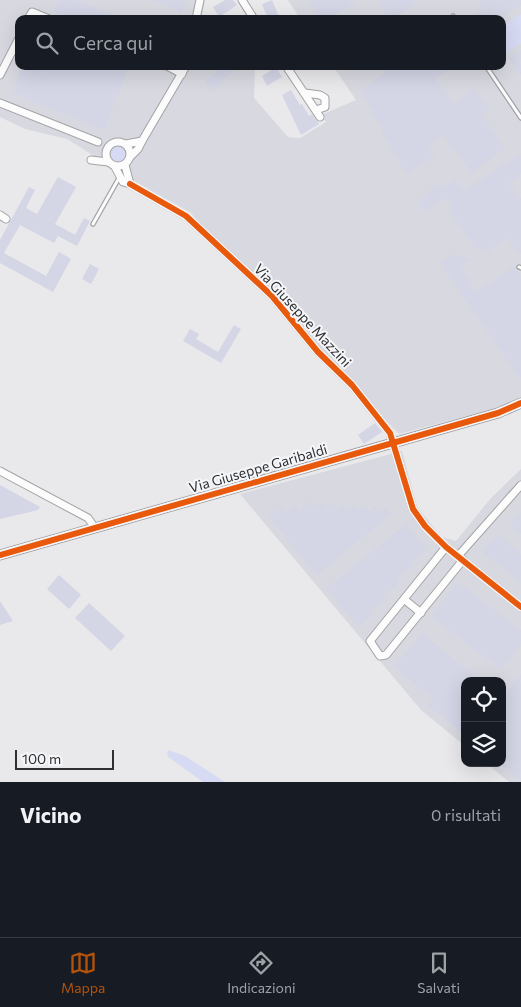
<!DOCTYPE html>
<html lang="it">
<head>
<meta charset="utf-8">
<style>
  :root { --surface:#171b24; --page:#242831; --text:#f1f3f6; --muted:#9ea1a6; --line:#363941; --accent:#b45309 }
  body { margin:0; font-family:Commissioner,sans-serif; background:var(--page); color:var(--text) }
  .controls { position:absolute; right:15px; bottom:15px; display:grid; overflow:hidden; border-radius:10px; box-shadow:0 5px 20px #0002 }
  .controls button { width:45px; height:45px; display:grid; place-items:center; padding:0; border:0; border-bottom:1px solid var(--line); background:var(--surface); color:var(--text); font:25px sans-serif }
  .scale { position:absolute; left:15px; bottom:12px; width:99px; box-sizing:border-box; padding-left:5px; border:2px solid #2f2f30; border-top:0; font-size:14px; line-height:18px; white-space:nowrap; color:#2f2f30; -webkit-text-stroke:4px #f5f6fa; paint-order:stroke }
  .list { margin:0; padding:0; list-style:none }
  h2 { display:flex; justify-content:space-between; align-items:center; height:65px; margin:0; padding:0 20px; font-size:21px }
  h2 small { font-size:16px; font-weight:400; color:var(--muted) }
  .icon { flex:none; width:28px; height:28px; fill:none; stroke:currentColor; stroke-width:2; stroke-linecap:round; stroke-linejoin:round }
  .map { position:relative; flex:none; width:521px; height:782px; overflow:hidden }
  .search { position:absolute; background:var(--surface); box-shadow:0 5px 20px #0002; left:15px; right:15px; top:15px; height:55px; display:flex; align-items:center; gap:12px; box-sizing:border-box; padding:0 18px; border-radius:10px; color:var(--muted); font-size:19px }
  .sheet { height:155px; background:var(--surface) }
  nav { display:flex; justify-content:space-around; align-items:center; box-sizing:border-box; height:70px; border-top:1px solid var(--line); background:var(--surface); font-size:14px; color:var(--muted) }
  nav a { display:grid; justify-items:center; gap:2px }
  nav .on { color:var(--accent) }
  .map>svg:first-child { display:block }
</style>
</head>
<body>
<div class="map">
<svg width="521" height="782" viewBox="0 0 521 782">
  <rect width="100%" height="100%" fill="#e9e9ec"/>
  <!-- built -->
  <g fill="#d8d9e0">
    <polygon points="0,0 205,0 201,19 19,19 19,66 191,66 191,69 195,66 252,66 255,71 254,98 288,137 300,138 326,122 321,115 356,100 333,66 502,66 502,19 300,19 288,0 521,0 521,398 513,404 399,434 190,212 126,176 67,139 25,129 0,117"/>
    <polygon points="402,451 417,507 442,537 456,541 491,498 521,469 521,782 509,782 486,763 502,763 502,681 465,681 465,746 421,710 240,494"/>
  </g>
  <!-- green -->
  <g fill="#d7daf3">
    <polygon points="521,14 521,43 502,56 502,26"/>
    <circle cx="118" cy="155" r="8"/>
    <polygon points="168,750 185,756 225,782 203,782 167,756"/>
  </g>
  <!-- building -->
  <g fill="#d4d5e5">
    <polygon points="59,0 74,0 126,19 70,19 54,12"/>
    <polygon points="151,0 187,0 181,13"/>
    <polygon points="225,0 233,0 237,5 219,17 213,7"/>
    <polygon points="272,0 280,19 268,19 262,4"/>
    <polygon points="308,0 358,0 329,19 320,19"/>
    <polygon points="376,0 421,0 392,19 389,19"/>
    <polygon points="478,0 521,0 521,5 500,19 477,19 475,15 484,9"/>
    <polygon points="521,50 521,76 509,58"/>
    <polygon points="22,66 121,66 128,69 104,130 12,93"/>
    <polygon points="221,66 238,66 213,91 205,82"/>
    <polygon points="392,66 452,66 436,79 454,104 474,89 490,110 482,116 505,148 472,173 443,135 428,146 435,155 408,174 390,150 393,148 382,133 384,131 371,113 374,111 360,92"/>
    <polygon points="276,67 282,77 267,86 262,76"/>
    <polygon points="291,90 300,105 302,104 309,116 312,114 319,124 301,135 282,95"/>
    <polygon points="519,154 521,156 521,174 509,183 521,199 521,255 506,237 488,252 476,248 449,212 454,207 447,197 426,212 418,202 436,185 442,187 455,179 464,191"/>
    <polygon points="58,177 76,187 55,224 75,235 84,218 90,221 77,246 58,236 54,243 20,225 4,253 46,276 59,252 71,259 53,292 0,263 0,240 29,187 35,190 26,208 37,214"/>
    <polygon points="454,254 472,259 461,268 476,292 515,266 521,276 521,380 439,262"/>
    <polygon points="90,264 99,269 91,284 82,279"/>
    <polygon points="234,325 241,329 221,363 183,341 190,329 199,334 196,339 218,352"/>
    <polygon points="375,423 382,432 364,444 358,435"/>
    <polygon points="0,485 40,507 38,510 0,519"/>
    <polygon points="311,501 316,507 322,502 327,508 333,503 337,509 343,504 347,510 354,505 358,510 364,506 369,511 375,506 379,512 385,508 391,514 317,575 269,517 281,508 285,513 295,505 299,511"/>
    <polygon points="521,512 521,535 510,525"/>
    <polygon points="406,524 427,549 409,564 412,567 396,579 399,583 384,596 386,598 371,611 373,614 358,627 327,588"/>
    <polygon points="497,534 521,554 521,583 482,552"/>
    <polygon points="59,575 81,595 69,609 47,589"/>
    <polygon points="458,582 521,631 521,644 501,670 431,616"/>
    <polygon points="0,601 13,621 0,625"/>
    <polygon points="89,603 125,636 111,651 75,618"/>
    <polygon points="422,633 481,681 465,681 465,735 428,705 433,698 394,667"/>
    <polygon points="521,674 521,781 502,766 502,698"/>
  </g>
  <g fill="none" stroke-linecap="round" stroke-linejoin="round">
    <!-- service casing -->
    <g stroke="#a3a3a6" stroke-width="5.5">
      <g id="service">
        <polyline points="453,16 455,19"/>
        <polyline points="486,66 521,118"/>
        <polyline points="93,224 119,178"/>
        <polyline points="519,267 521,268"/>
      </g>
    </g>
    <!-- minor casing -->
    <g stroke="#a3a3a6" stroke-width="9">
      <g id="minor">
        <polyline points="242,0 254,19"/>
        <polyline points="28,19 32,12 49,19"/>
        <polyline points="196,19 200,0"/>
        <polyline points="167,66 182,74"/>
        <polyline points="286,66 320,117"/>
        <polyline points="0,75 19,38"/>
        <polyline points="305,93 320,95 325,98 325,107 316,110"/>
        <polyline points="0,103 98,142"/>
        <polyline points="142,141 186,66"/>
        <circle cx="118" cy="154" r="12"/>
        <polyline points="126,144 142,141 138,149 130,157"/>
        <polyline points="91,160 108,162"/>
        <polyline points="115,167 123,182 130,184 125,165"/>
        <polyline points="130,184 186,216 272,296 318,352 352,385 390,433 413,509 425,526 446,547 521,607"/>
        <polyline points="0,215 6,219"/>
        <polyline points="0,471 88,518 95,528"/>
        <polyline points="446,547 370,641 380,656 386,655 463,560"/>
        <polyline points="458,556 521,485"/>
        <polyline points="405,600 421,613"/>
      </g>
    </g>
    <!-- tertiary casing -->
    <g stroke="#a3a3a6" stroke-width="11">
      <polyline id="tertiary" points="0,555 498,413 521,403"/>
    </g>
    <!-- service -->
    <use href="#service" stroke="#fcfcfc" stroke-width="3"/>
    <!-- minor -->
    <use href="#minor" stroke="#fcfcfc" stroke-width="7"/>
    <!-- tertiary -->
    <use href="#tertiary" stroke="#fcfcfc" stroke-width="9"/>
    <!-- cycleway casing -->
    <g stroke="#f5f6fa" stroke-width="9">
      <g id="cycleway">
        <polyline points="130,184 186,216 272,296 318,352 352,385 390,433 413,509 425,526 446,547 521,607"/>
        <polyline points="0,555 498,413 521,403"/>
      </g>
    </g>
    <!-- cycleway -->
    <use href="#cycleway" stroke="#e8590c" stroke-width="6"/>
  </g>
  <g text-anchor="middle" dominant-baseline="central" stroke-width="4" stroke-linejoin="round" paint-order="stroke">
    <!-- street labels -->
    <g font-size="14" fill="#2f2f30" stroke="#f5f6fa">
      <text transform="translate(303 315) rotate(47)">Via Giuseppe Mazzini</text>
      <text transform="translate(258 468) rotate(-16)">Via Giuseppe Garibaldi</text>
    </g>
  </g>
</svg>
<div class="controls">
<button><svg class="icon" aria-label="locate" viewBox="0 0 24 24"><circle cx="12" cy="12" r="6"/><path d="M12 2v4M12 18v4M2 12h4M18 12h4"/></svg></button>
<button><svg class="icon" aria-label="layers" viewBox="0 0 24 24"><path d="M12 4l9 5-9 5-9-5zM3 14l9 5 9-5"/></svg></button>
</div>
<div class="scale">100 m</div>
<div class="search"><svg class="icon" aria-label="search" viewBox="0 0 24 24"><circle cx="10" cy="10" r="6"/><path d="M15 15l6 6"/></svg>Cerca qui</div>
</div>
<section class="sheet">
<h2>Vicino<small>0 risultati</small></h2>
<ul class="list">
</ul>
</section>
<nav>
<a class="on"><svg class="icon" aria-label="map" viewBox="0 0 24 24"><path d="M3 6l6-2 6 2 6-2v14l-6 2-6-2-6 2zM9 4v14M15 6v14"/></svg>Mappa</a>
<a><svg class="icon" aria-label="directions" viewBox="0 0 24 24"><path d="M12 3l9 9-9 9-9-9zM9 14v-3h6M13 9l2 2-2 2"/></svg>Indicazioni</a>
<a><svg class="icon" aria-label="saved" viewBox="0 0 24 24"><path d="M7 4h10v16l-5-4-5 4z"/></svg>Salvati</a>
</nav>
</body>
</html>
